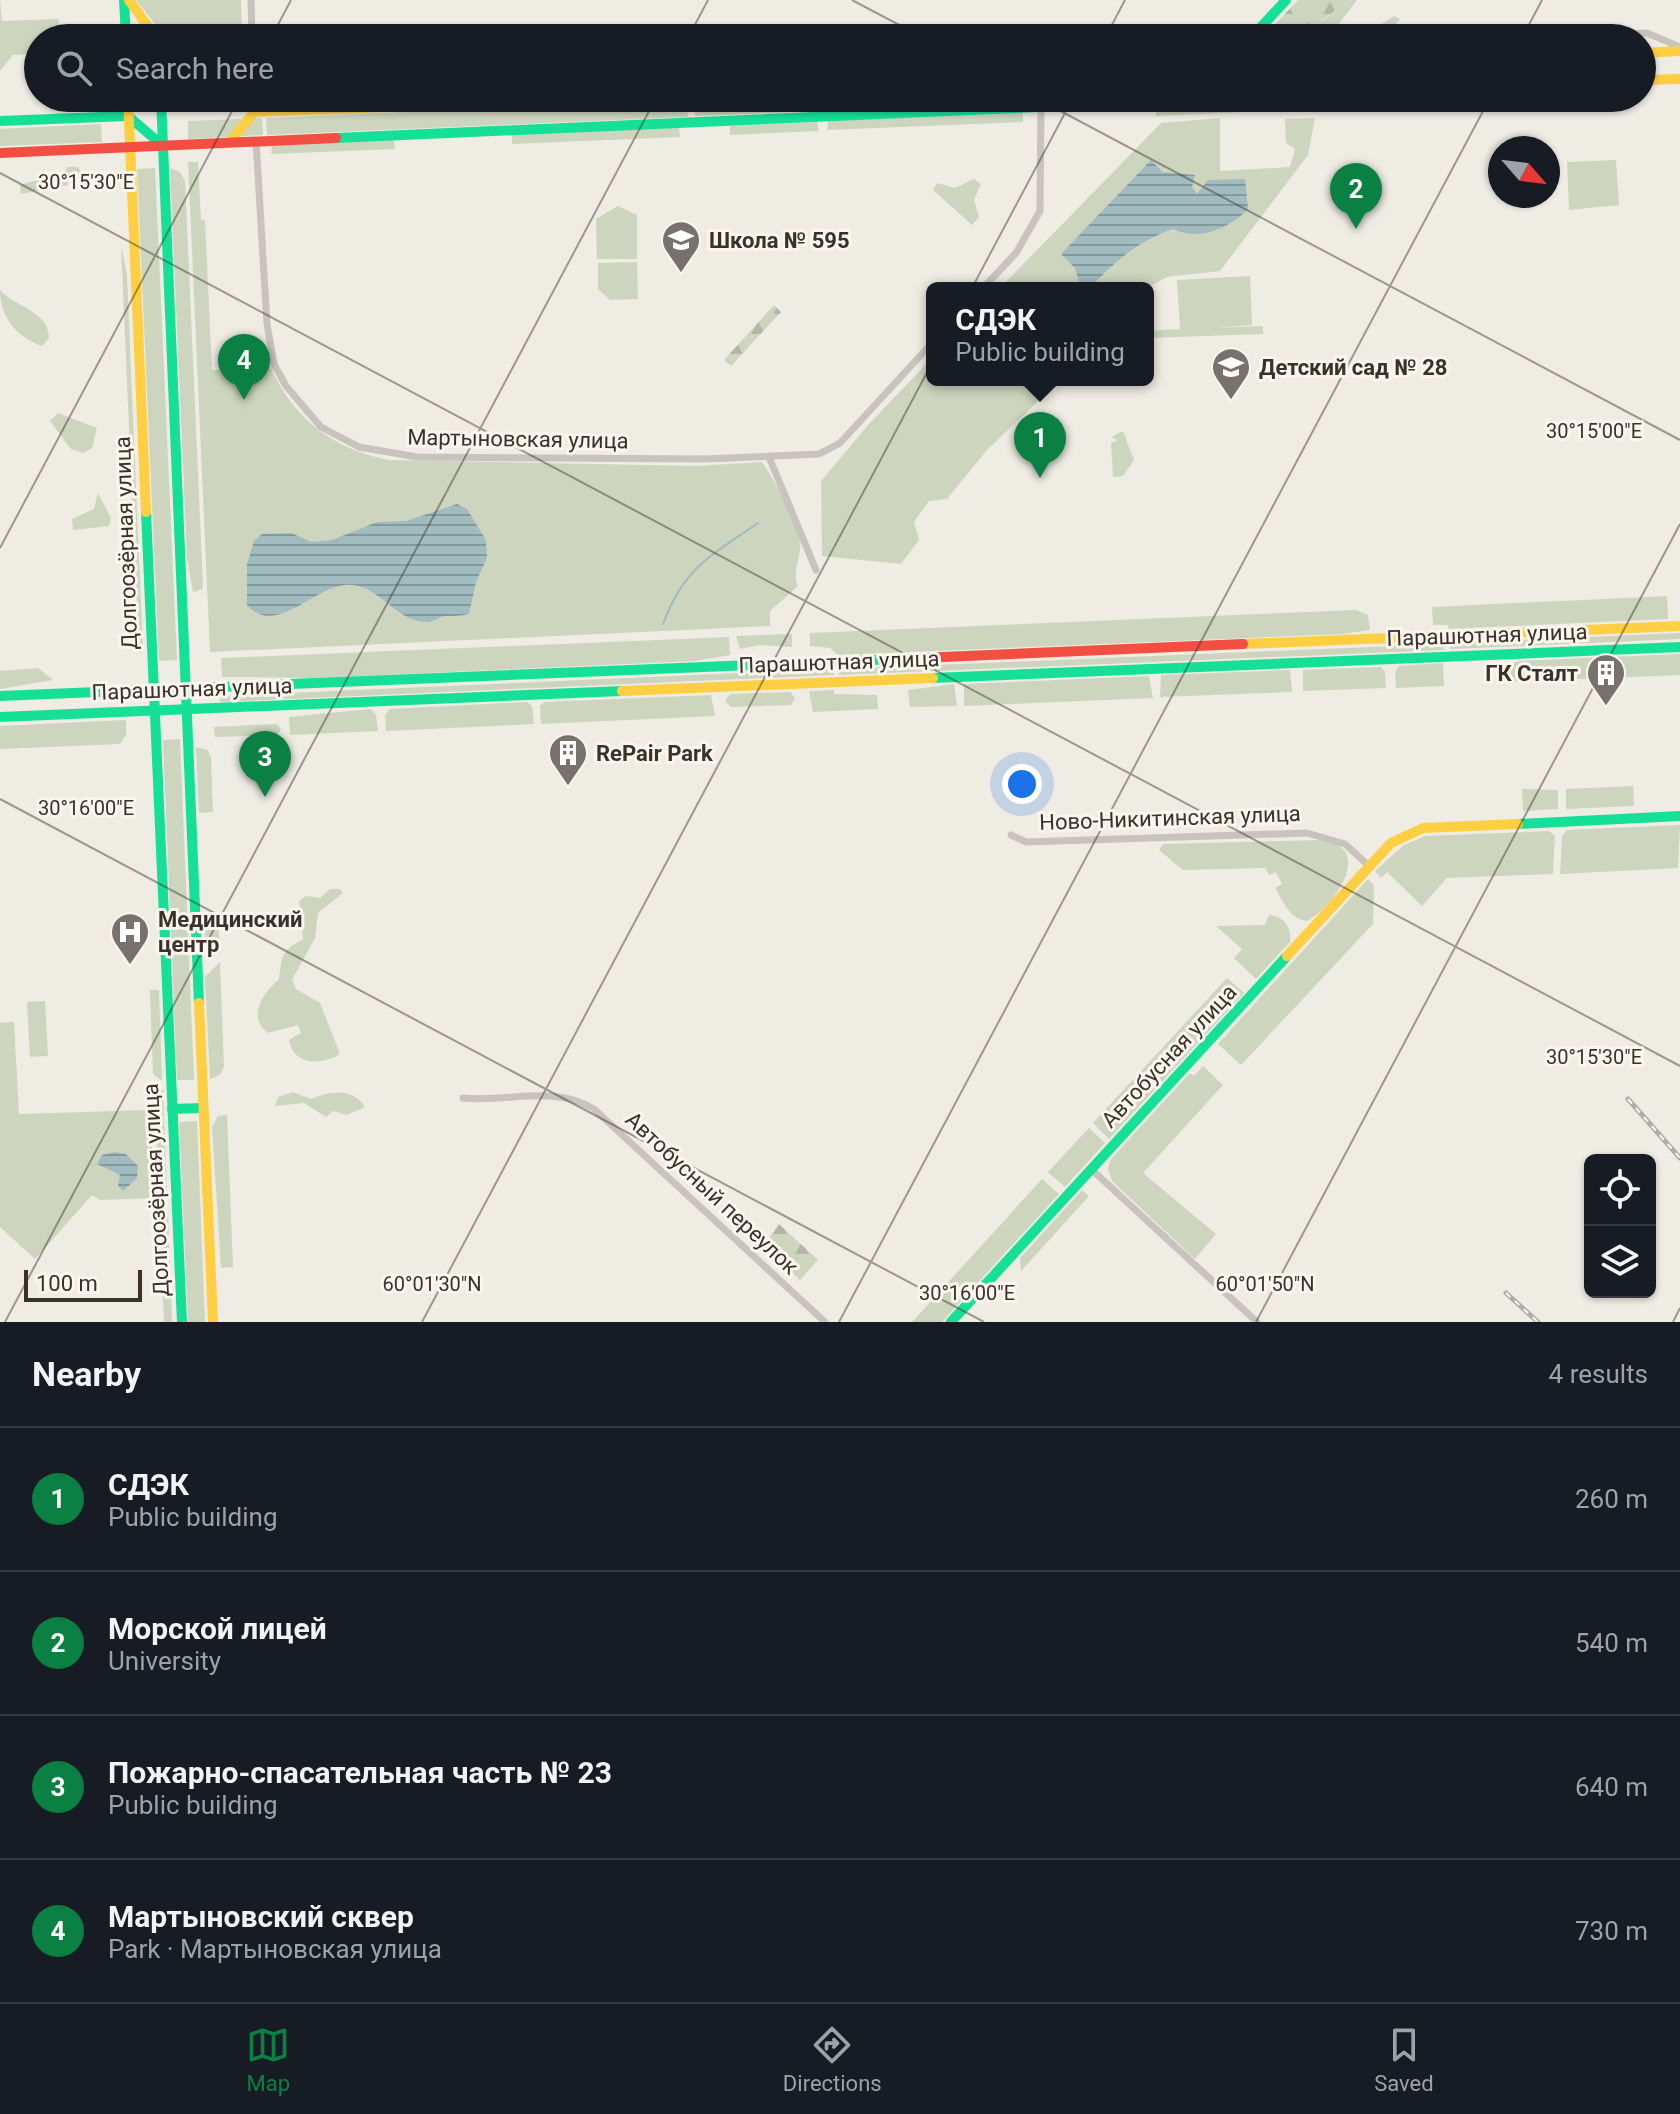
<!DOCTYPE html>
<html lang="en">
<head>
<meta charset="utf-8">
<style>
  :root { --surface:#171b24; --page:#242831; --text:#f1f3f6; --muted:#9ea1a6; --line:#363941; --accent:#0b8043 }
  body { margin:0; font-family:Roboto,sans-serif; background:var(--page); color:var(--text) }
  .controls { position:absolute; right:24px; bottom:24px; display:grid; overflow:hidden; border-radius:12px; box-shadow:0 2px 6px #0004 }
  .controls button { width:72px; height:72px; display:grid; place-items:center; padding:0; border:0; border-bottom:2px solid var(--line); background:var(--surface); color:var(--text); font:40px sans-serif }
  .compass { position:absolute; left:1488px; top:136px; width:72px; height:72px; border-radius:50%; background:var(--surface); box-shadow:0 2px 6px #0004; rotate:118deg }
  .scale { position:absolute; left:24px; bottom:20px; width:118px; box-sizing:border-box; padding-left:8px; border:4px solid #3a312b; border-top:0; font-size:22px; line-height:28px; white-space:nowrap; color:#3a312b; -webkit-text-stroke:6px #faf6ed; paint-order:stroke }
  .you { position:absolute; left:1022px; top:784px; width:28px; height:28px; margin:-20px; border:6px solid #fff; border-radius:50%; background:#1a73e8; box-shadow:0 0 0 12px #1a73e833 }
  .badge { display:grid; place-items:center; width:52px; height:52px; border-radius:50%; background:var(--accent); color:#fff; font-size:26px; font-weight:700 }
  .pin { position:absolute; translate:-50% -66px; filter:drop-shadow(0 2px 4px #0008) }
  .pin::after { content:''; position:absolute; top:42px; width:28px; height:24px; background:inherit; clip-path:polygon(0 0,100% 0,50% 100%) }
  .popup { position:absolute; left:926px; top:282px; width:228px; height:104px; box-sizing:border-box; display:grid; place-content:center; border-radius:12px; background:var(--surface); filter:drop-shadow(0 2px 6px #0005); font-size:26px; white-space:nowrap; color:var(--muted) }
  .popup b { font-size:30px; color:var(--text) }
  .popup::after { content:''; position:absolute; left:50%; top:100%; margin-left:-16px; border:16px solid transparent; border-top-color:var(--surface) }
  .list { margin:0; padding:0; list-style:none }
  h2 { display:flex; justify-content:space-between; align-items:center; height:104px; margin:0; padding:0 32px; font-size:34px }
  h2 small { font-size:26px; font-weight:400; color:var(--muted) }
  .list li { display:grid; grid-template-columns:52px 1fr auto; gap:24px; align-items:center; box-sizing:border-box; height:144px; padding:0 32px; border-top:2px solid var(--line) }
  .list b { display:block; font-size:30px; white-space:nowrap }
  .list p { margin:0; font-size:26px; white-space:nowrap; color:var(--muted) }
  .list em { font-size:26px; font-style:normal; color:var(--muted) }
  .icon { flex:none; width:44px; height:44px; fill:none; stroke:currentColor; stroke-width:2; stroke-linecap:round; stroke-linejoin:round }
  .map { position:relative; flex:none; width:1680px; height:1322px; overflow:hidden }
  .search { position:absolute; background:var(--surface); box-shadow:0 2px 6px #0004; left:24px; right:24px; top:24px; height:88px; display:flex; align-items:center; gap:20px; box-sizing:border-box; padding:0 28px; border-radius:44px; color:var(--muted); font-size:30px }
  .sheet { height:680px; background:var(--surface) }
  nav { display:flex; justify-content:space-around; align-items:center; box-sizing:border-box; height:112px; border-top:2px solid var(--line); background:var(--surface); font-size:22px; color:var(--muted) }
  nav a { display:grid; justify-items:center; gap:4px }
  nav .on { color:var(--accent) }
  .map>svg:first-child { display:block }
</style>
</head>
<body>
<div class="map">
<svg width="1680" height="1322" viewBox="0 0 1680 1322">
  <defs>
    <pattern id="forest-firs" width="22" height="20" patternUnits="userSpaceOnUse" patternTransform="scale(2)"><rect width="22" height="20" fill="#cdd5bf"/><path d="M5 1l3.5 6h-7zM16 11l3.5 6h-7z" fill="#b1b7a4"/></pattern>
    <pattern id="water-rules" width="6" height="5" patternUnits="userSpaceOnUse" patternTransform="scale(2)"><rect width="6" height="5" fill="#a1bcc0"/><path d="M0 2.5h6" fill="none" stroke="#84999c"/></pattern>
  </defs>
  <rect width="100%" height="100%" fill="#efece4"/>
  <!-- green -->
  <g fill="#cdd5bf">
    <polygon points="0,0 2,21 59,19 57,38 38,38 38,54 13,55 0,71"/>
    <polygon points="136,0 241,0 242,38 166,38"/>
    <path d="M1350 0H1357L1337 26 1339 30C1360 30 1377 30 1394 16L1400 19 1388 32 1319 37 1313 19 1322 21Z"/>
    <polygon points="1024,98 1024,103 695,116 694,100"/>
    <polygon points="1361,98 1437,98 1438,104 1346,108"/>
    <polygon points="687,100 688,117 267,135 266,118"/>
    <polygon points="1330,100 1331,108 1155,116 1160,106"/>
    <polygon points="1023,113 1023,122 827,130 828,121"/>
    <polygon points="262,118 263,135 188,139 188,121"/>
    <polygon points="1220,118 1220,171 1290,167 1295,149 1286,143 1285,119 1315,118 1308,155 1220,271 1167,277 1147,288 1000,288 1161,123"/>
    <polygon points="817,122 819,131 730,135 730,126"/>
    <polygon points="101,124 102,142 0,146 0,129"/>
    <polygon points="679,127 680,137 512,144 512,135"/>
    <polygon points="394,139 395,149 271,154 272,145"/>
    <polygon points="1616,160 1619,205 1569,210 1567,162"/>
    <path d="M188 162H198L201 220H205L212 370 261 369V356L265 355C288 413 327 448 389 460L696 466 762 462C774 479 798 523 800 542 802 557 791 571 798 586L770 611V626L210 652Z"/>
    <polygon points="67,167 78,167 82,173 68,181 68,185 21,194 20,185 65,172"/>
    <polygon points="155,168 177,660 159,661 137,169"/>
    <polygon points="170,168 180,172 185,181 203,584 202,589 193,592 187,558"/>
    <polygon points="974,179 981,184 974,200 979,217 972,225 933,190 937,183 955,188"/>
    <polygon points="618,206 637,215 637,259 597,259 596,219"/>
    <polygon points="121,246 127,275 143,652 139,653"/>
    <polygon points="637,262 638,299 610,300 598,289 598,263"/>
    <polygon points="1250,276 1252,325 1215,328 1263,326 1263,334 1148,338 1148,331 1180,329 1177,280"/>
    <path d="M0 290C15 307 49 311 49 338L42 346C16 337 0 316 0 290Z"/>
    <polygon points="932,358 932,380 1060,380 987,450 947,499 929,501 914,522 919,540 901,564 822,556 821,481 869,424"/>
    <polygon points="58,413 97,428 92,448 83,453 71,449 50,421"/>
    <polygon points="1123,431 1134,460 1123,476 1113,477 1111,443 1118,440 1111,437"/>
    <polygon points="98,493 111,518 109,526 73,530 72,519 94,509"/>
    <polygon points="1667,596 1668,619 1449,629 1448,625 1433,625 1432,607"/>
    <polygon points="1356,610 1368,615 1370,630 1342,634 838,655 830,648 810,646 810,633"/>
    <polygon points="1680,633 1680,639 1450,649 1450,643"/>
    <polygon points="792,634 792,647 760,645 740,649 736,636"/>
    <polygon points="729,637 730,655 695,661 315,678 222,677 221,658"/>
    <polygon points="1443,644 1444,650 839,675 839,669"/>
    <polygon points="1680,654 1680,675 1505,682 1504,665 1521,661"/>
    <polygon points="1443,663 1444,686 1396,688 1395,672 1399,666"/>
    <polygon points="1381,667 1385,672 1386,688 1303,691 1303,670"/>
    <polygon points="38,668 53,680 0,689 0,671"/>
    <polygon points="833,669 834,675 220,702 220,696"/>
    <polygon points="1290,670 1292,692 1160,697 1161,675"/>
    <polygon points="1149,676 1153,698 964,706 964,684"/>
    <polygon points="954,684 957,706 910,707 908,690"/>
    <polygon points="834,690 834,694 877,695 878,709 813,712 809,691"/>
    <polygon points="790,692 795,698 791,705 731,707 725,701 730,694"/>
    <polygon points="711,695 715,716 541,724 540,706 544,702"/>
    <polygon points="527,702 532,706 534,724 386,731 385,715 390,709"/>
    <polygon points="371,709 376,715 378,731 290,735 289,717"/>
    <polygon points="126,720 126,735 120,744 0,749 0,726"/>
    <polygon points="277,724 281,729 277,735 215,737 214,727"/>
    <polygon points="180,739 194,1080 177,1080 163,740"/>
    <polygon points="196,747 208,750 211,758 213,812 199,813"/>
    <polygon points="1633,786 1634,806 1566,809 1566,789"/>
    <polygon points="1522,789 1558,790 1558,809 1523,811"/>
    <polygon points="1680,825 1678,868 1560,874 1562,836 1567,830"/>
    <polygon points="1549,831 1555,836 1553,874 1447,878 1422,906 1387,872 1381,878 1375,871 1404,845 1425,836"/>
    <path d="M1322 840C1376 847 1334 907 1307 921 1290 920 1283 901 1275 888L1282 884 1276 872 1269 875 1265 868 1183 870 1159 850 1163 844Z"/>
    <polygon points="1368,879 1374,885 1373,924 1241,1065 1218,1044"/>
    <path d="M330 889H340L343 893 318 913 315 938 292 980 296 989 320 1003 340 1054C321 1066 293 1065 289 1040L301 1033 298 1025 268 1033C246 1017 264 992 279 979 282 956 280 952 303 939L299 901 306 896 320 898Z"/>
    <polygon points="208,912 218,917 220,953 207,960 203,914"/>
    <path d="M1269 915C1284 916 1292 928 1290 942L1256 979 1234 958 1242 949 1216 926 1265 925Z"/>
    <polygon points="220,962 224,1067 220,1075 210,1079 205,977"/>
    <polygon points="1227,978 1244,993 1109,1139 1093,1123"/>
    <polygon points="150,990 159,990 162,1081 153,1074"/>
    <polygon points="45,1001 48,1056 30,1057 27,1002"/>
    <polygon points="14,1022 19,1114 150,1110 155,1198 100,1200 92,1195 35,1259 0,1227 0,1023"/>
    <polygon points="1203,1066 1223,1085 1143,1173 1216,1234 1195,1259 1112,1181 1108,1169 1111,1159 1190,1073 1194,1076"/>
    <polygon points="163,1089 167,1197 159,1202 155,1095"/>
    <path d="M293 1092 311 1099C330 1091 353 1087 365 1107L347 1115 333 1111 326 1117 304 1103 275 1106 278 1097Z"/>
    <polygon points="227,1115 233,1267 221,1268 212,1127 218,1116"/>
    <polygon points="197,1121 205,1322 188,1322 179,1122"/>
    <polygon points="1089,1128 1105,1143 1065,1187 1048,1172"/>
    <polygon points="1042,1179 1059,1194 942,1322 912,1322"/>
    <polygon points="1082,1190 1089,1196 1021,1271 1020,1258"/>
    <polygon points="163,1209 168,1213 172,1322 164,1322 159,1210"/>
  </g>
  <!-- forest -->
  <g fill="url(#forest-firs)">
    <polygon points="1298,0 1350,0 1321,21 1313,19 1319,37 1269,38 1266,34"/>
    <polygon points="774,305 781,312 731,366 724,360"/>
    <polygon points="779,1224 818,1260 800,1280 763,1246"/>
  </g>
  <!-- water -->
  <g fill="url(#water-rules)">
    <path d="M1151 160 1163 172 1195 175 1192 187 1197 194 1208 180 1245 179 1248 209C1230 228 1198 242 1173 229 1139 240 1114 262 1090 288L1083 283 1080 286 1075 268 1061 254Z"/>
    <path d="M457 504 467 509 486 540 487 558 476 582 469 614C461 616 453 616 445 616 439 617 434 622 428 622 396 624 379 582 345 585 312 588 276 637 247 605V564L254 541 262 534 291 533 312 542 332 540 377 522 406 521Z"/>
    <polygon points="114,1152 126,1154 138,1166 137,1178 123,1191 118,1186 120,1175 97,1164 102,1155"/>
  </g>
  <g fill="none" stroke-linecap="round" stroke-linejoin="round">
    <!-- stream -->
    <path stroke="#a1bcc0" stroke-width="2" d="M663 624C684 567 711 556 758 523"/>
    <!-- street -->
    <g stroke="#c8c3bd" stroke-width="7">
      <polyline points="251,0 252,38"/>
      <polyline points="1534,38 1647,33 1680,47"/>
      <polyline points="254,98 254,112"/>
      <polyline points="311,108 325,98"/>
      <polyline points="256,141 267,324 274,364 286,386 321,427 359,447 417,457 705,459 819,454 840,443 932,343"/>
      <polyline points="983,288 1016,253 1040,211 1041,98"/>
      <polyline points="769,457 816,570"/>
      <polyline points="1011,835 1026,842 1307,833 1345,844 1369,866"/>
      <path d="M463 1098C508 1103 552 1084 594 1109L825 1322"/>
      <polyline points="1091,1169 1257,1322"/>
    </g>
    <!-- fast -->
    <g stroke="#16e098" stroke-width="10">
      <polyline points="124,0 126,38"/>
      <polyline points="1251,38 1286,0"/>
      <polyline points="161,98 199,1003"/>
      <polyline points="128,116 162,145"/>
      <polyline points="0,121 128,116"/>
      <polyline points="336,138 1245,98"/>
      <polyline points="146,512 182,1322"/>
      <polyline points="933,678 1680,647"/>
      <polyline points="0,696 920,658"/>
      <polyline points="0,717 622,691"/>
      <polyline points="1518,824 1680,816"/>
      <polyline points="172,1109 202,1108"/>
      <polyline points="951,1322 1287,956"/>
    </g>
    <!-- slow -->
    <g stroke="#ffcf43" stroke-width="10">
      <polyline points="129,0 156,38"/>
      <polyline points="1642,53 1680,51"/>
      <polyline points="1642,80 1680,79"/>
      <polyline points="128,98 146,512"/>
      <polyline points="230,142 254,112 626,98"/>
      <polyline points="1243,644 1680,626"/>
      <polyline points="622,691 933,678"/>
      <polyline points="1287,956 1391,843 1423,828 1518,824"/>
      <polyline points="199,1003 213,1322"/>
    </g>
    <!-- jam -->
    <g stroke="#f24e42" stroke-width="10">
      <polyline points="0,153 336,138"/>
      <polyline points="920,658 1243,644"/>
    </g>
    <!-- rail casing -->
    <g stroke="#b0aca7" stroke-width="5">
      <g id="rail">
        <polyline points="1628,1099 1680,1158"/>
        <polyline points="1506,1293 1538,1322"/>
      </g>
    </g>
    <!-- rail -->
    <use href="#rail" stroke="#faf6ed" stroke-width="2" stroke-dasharray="6" stroke-linecap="butt"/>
  </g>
  <!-- ticks -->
  <path fill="none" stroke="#3a312b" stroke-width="2" stroke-opacity="0.45" d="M852 0 924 38M271 38 291 0M688 38 708 0M1105 38 1125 0M1522 38 1542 0M1036 98 1680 440M0 173 1680 1066M0 548 239 98M0 799 984 1322M5 1322 656 98M422 1322 1073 98M839 1322 1490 98M1256 1322 1680 524M1673 1322 1680 1308"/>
  <!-- icons -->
  <defs>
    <g id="school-pin" transform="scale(2)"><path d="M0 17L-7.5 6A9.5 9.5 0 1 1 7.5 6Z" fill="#79726c" stroke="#faf6ed"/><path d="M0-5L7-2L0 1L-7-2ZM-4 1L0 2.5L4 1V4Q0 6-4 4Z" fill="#fff"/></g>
    <g id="building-pin" transform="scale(2)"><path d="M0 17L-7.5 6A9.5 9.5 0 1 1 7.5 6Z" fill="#79726c" stroke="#faf6ed"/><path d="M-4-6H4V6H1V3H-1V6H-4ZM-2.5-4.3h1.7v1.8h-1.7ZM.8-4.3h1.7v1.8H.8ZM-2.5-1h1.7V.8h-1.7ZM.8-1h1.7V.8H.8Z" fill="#fff"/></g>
    <g id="hospital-pin" transform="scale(2)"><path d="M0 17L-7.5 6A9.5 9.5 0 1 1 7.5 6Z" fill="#79726c" stroke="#faf6ed"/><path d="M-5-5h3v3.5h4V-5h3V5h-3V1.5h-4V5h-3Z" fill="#fff"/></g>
  </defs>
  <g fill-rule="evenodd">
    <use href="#school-pin" x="681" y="240"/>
    <use href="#school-pin" x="1231" y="367"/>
    <use href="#building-pin" x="1606" y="673"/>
    <use href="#building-pin" x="568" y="753"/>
    <use href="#hospital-pin" x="130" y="932"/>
  </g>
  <g text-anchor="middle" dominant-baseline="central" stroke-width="6" stroke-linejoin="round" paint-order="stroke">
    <!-- poi labels -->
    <g font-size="22" font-weight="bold" fill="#3a312b" stroke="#faf6ed" text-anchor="start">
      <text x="709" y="240">Школа № 595</text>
      <text x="1259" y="367">Детский сад № 28</text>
      <text x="1578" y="673" text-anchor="end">ГК Сталт</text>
      <text x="596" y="753">RePair Park</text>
      <text x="158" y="919">Медицинский<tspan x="158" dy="25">центр</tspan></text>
    </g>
    <!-- street labels -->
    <g font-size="22" fill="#3a312b" stroke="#faf6ed">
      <text transform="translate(518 439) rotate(1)">Мартыновская улица</text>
      <text transform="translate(126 543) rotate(-92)">Долгоозёрная улица</text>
      <text transform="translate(1487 635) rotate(-2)">Парашютная улица</text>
      <text transform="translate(839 662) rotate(-2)">Парашютная улица</text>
      <text transform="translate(192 689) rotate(-2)">Парашютная улица</text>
      <text transform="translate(1170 818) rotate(-2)">Ново-Никитинская улица</text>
      <text transform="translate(1169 1056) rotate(-47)">Автобусная улица</text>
      <text transform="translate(156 1190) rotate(-93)">Долгоозёрная улица</text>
      <text transform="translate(712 1193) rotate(43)">Автобусный переулок</text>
    </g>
  </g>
  <g font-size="20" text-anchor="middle" fill="#3a312b" stroke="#faf6ed" stroke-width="6" stroke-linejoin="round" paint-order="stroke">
    <text x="86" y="189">30°15'30"E</text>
    <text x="1594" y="438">30°15'00"E</text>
    <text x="86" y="815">30°16'00"E</text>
    <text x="1594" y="1064">30°15'30"E</text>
    <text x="432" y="1291">60°01'30"N</text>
    <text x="1265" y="1291">60°01'50"N</text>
    <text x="967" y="1300">30°16'00"E</text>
  </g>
</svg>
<div class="controls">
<button><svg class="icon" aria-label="locate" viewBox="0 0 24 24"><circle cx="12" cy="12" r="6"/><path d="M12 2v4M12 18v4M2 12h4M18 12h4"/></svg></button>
<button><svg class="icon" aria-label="layers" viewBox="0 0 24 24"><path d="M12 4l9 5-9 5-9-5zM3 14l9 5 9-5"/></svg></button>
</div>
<svg class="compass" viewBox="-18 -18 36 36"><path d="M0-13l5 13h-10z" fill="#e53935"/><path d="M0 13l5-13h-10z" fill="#9ea1a6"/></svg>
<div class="scale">100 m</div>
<div class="you"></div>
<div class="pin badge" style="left:1040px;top:478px">1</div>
<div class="popup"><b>СДЭК</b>Public building</div>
<div class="pin badge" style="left:1356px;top:229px">2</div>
<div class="pin badge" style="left:265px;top:797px">3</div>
<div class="pin badge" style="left:244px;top:400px">4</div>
<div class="search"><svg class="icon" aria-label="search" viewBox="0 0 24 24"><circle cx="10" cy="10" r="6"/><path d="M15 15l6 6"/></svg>Search here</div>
</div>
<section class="sheet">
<h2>Nearby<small>4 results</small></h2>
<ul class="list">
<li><span class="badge">1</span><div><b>СДЭК</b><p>Public building</p></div><em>260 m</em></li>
<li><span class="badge">2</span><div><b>Морской лицей</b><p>University</p></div><em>540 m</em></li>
<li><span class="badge">3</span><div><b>Пожарно-спасательная часть № 23</b><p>Public building</p></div><em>640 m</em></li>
<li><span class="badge">4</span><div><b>Мартыновский сквер</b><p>Park · Мартыновская улица</p></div><em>730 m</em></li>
</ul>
</section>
<nav>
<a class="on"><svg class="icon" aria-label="map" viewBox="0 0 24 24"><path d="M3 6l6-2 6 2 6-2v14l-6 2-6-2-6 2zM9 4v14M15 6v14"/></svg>Map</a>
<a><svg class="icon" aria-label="directions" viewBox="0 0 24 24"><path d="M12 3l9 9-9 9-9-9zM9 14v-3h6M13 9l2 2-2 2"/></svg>Directions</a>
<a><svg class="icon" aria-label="saved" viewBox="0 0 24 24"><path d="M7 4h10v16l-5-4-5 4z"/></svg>Saved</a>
</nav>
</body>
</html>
